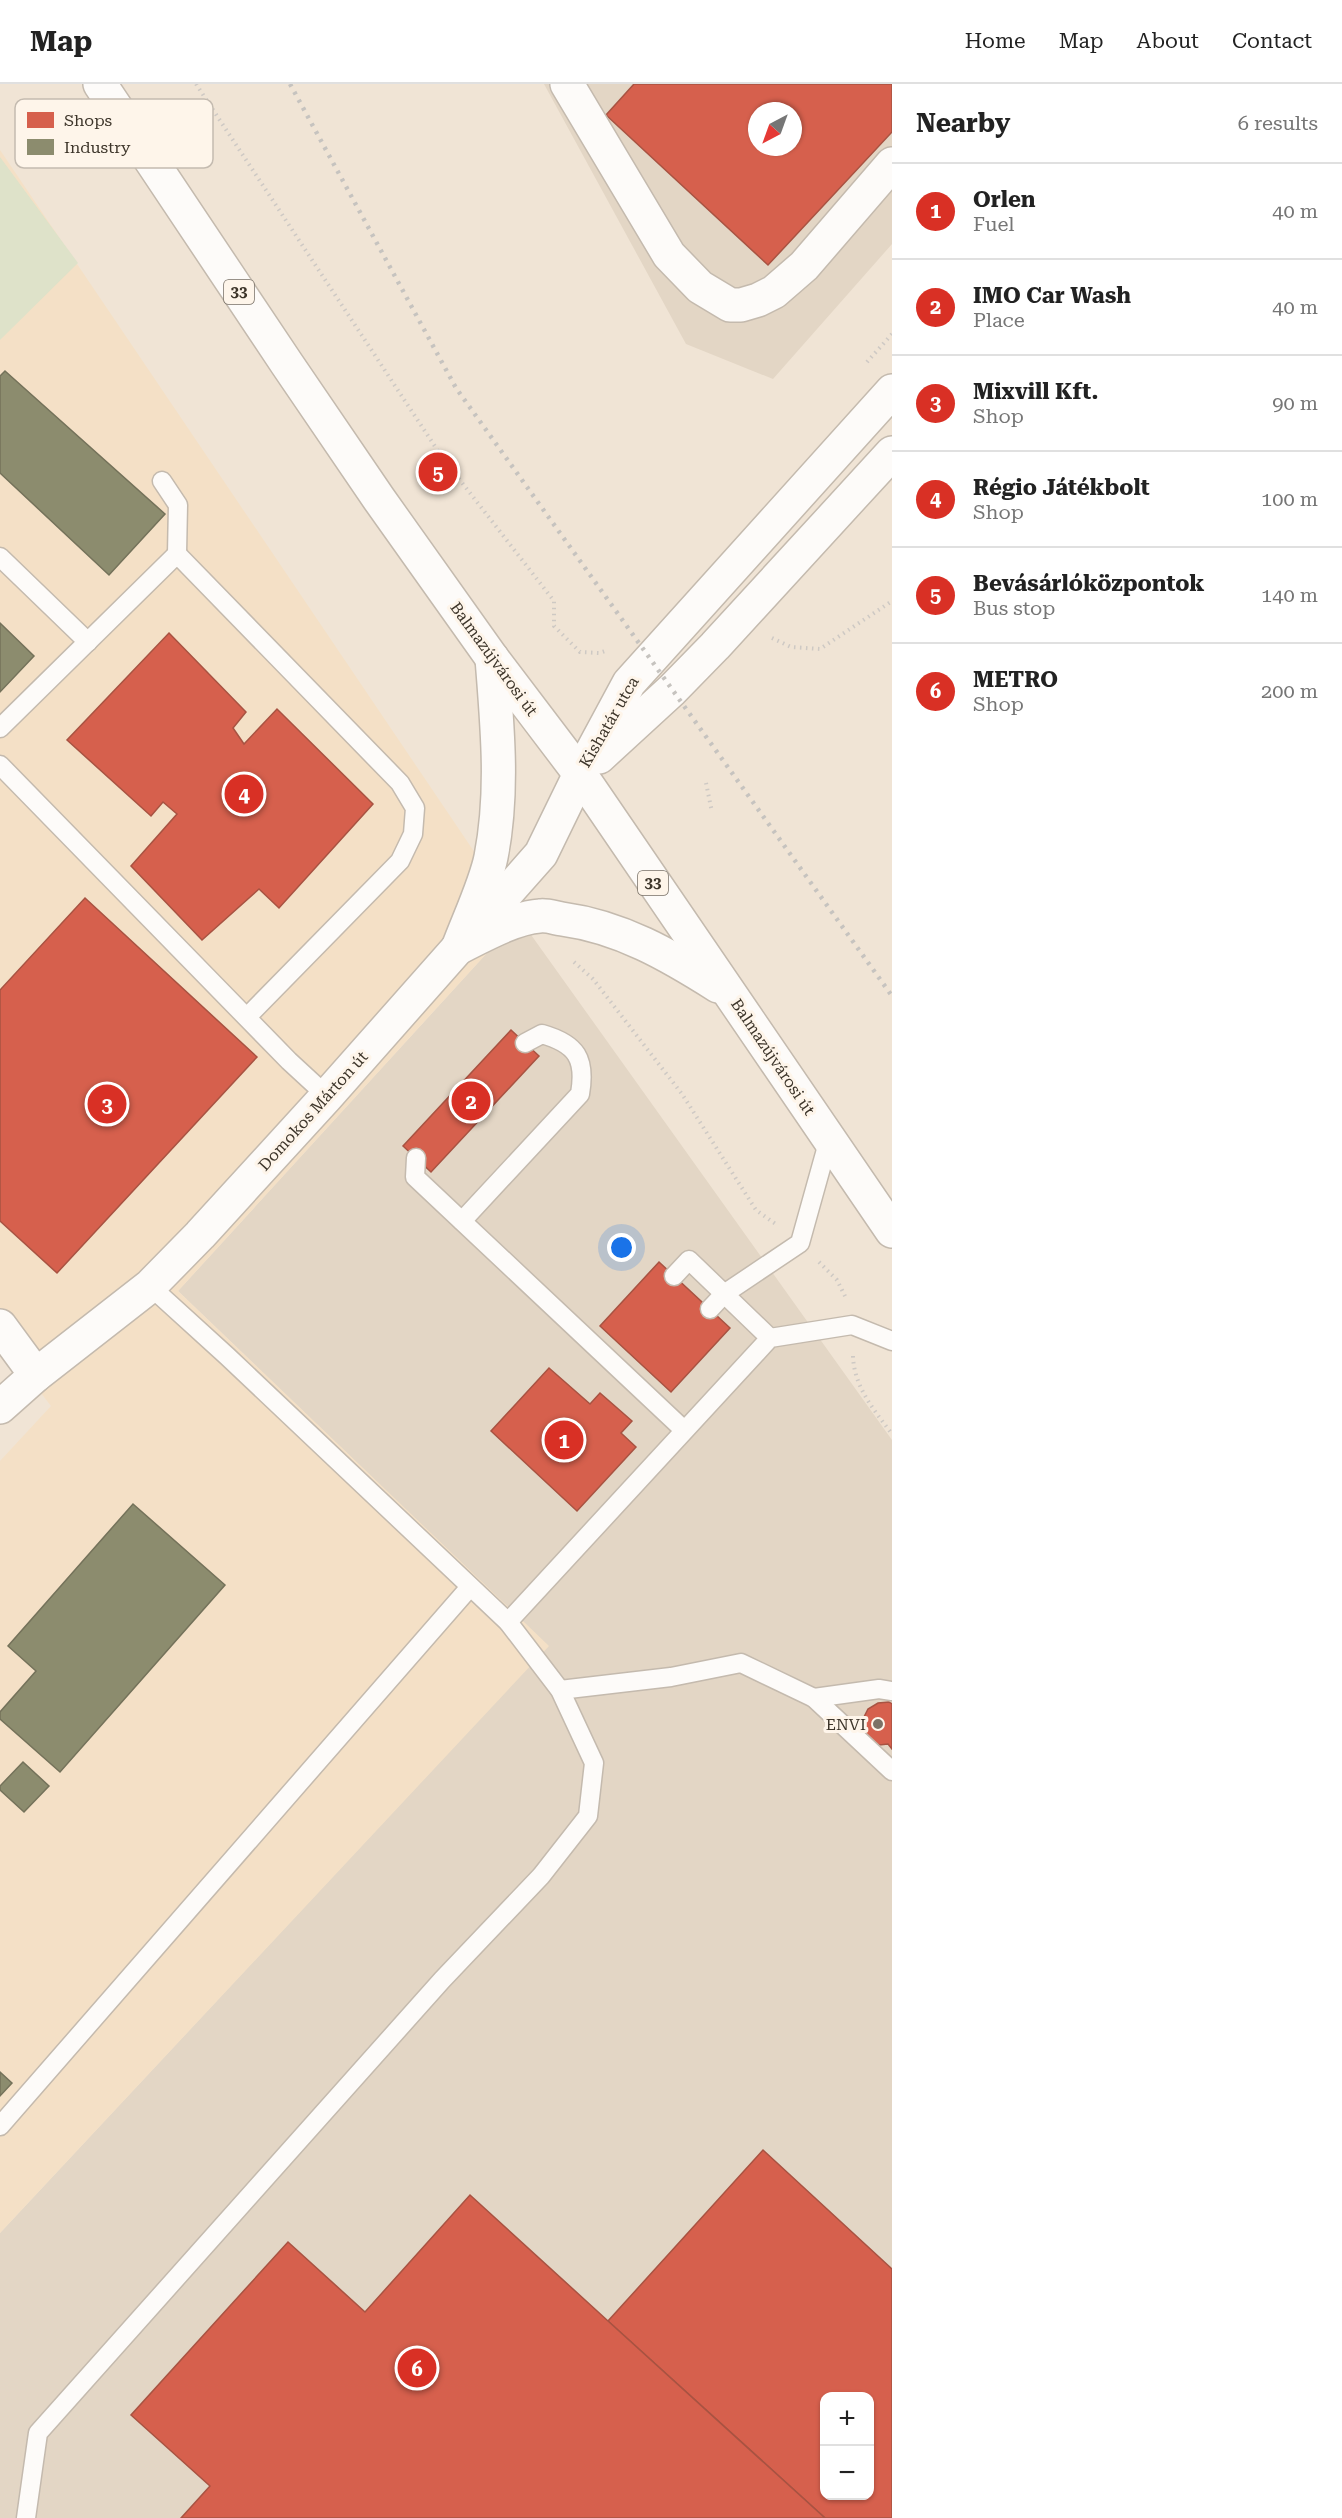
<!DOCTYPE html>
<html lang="en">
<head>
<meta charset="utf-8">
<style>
  :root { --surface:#fff; --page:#f2f2f2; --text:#222; --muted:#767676; --line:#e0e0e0; --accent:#d93025 }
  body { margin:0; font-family:"Roboto Serif",serif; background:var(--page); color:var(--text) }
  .controls { position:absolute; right:18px; bottom:18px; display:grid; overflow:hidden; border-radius:12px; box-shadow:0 2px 4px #0004 }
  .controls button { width:54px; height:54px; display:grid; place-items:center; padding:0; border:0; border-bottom:2px solid var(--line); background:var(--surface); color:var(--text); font:30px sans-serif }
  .compass { position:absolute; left:748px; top:18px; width:54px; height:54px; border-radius:50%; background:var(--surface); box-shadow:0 2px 4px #0004; rotate:221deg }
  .you { position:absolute; left:622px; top:1164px; width:21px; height:21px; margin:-15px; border:4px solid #fff; border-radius:50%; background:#1a73e8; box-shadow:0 0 0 9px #1a73e833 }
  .badge { display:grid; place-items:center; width:39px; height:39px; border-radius:50%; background:var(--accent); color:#fff; font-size:20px; font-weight:700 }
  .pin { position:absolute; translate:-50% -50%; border:3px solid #fff; box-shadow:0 2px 6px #0006 }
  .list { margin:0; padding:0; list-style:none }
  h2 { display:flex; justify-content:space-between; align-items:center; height:78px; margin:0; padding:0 24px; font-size:26px }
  h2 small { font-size:20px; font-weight:400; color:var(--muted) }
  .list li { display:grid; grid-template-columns:39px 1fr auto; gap:18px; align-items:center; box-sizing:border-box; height:96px; padding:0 24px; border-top:2px solid var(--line) }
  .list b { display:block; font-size:22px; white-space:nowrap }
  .list p { margin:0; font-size:20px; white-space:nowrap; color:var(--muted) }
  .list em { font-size:20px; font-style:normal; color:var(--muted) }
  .map { position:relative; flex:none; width:892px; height:2434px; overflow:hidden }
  header { display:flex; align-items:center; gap:36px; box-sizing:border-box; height:84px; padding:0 30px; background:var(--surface); border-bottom:2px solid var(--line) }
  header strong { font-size:28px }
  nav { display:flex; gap:33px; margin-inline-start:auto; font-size:21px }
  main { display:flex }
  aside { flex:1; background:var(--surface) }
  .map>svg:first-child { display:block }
</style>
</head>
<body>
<header>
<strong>Map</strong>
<nav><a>Home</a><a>Map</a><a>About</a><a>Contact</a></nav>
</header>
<main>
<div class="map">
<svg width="892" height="2434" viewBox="0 0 892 2434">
  <rect width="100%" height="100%" fill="#f0e4d5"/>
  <!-- commercial -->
  <g fill="#e3d6c5" fill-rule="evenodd">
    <path d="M544 0H892V160L773 295 686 260ZM757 27H793V63H757Z"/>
    <path d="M519 834 892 1356V2434H0V2149L548 1562 178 1207ZM824 2312H870V2412H824Z"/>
  </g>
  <!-- built -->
  <polygon fill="#f4e0c6" points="0,66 519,834 178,1207 549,1562 0,2149 0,1377 51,1322 0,1256"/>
  <!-- green -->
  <polygon fill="#dee2c9" points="0,73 78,179 0,256"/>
  <!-- shops -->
  <g fill="#d6604d" stroke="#a85342" stroke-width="1.5" fill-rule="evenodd">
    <path d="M634 0H892V48L768 181 606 31ZM757 27H793V63H757Z"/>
    <polygon points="169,549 246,628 233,644 244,660 277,625 373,720 279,824 259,805 202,856 131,782 177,730 163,718 151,732 67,656"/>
    <polygon points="85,814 257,973 57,1189 0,1137 0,906"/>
    <polygon points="511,946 539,972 431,1088 403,1062"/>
    <polygon points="659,1178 730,1244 671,1308 600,1242"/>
    <polygon points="549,1284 590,1320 600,1309 632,1337 621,1349 636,1363 577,1427 491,1347"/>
    <polygon points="889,1618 892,1620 892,1665 888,1660 879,1661 869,1656 863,1646 863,1635 868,1625 878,1619"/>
    <path d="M763 2066 892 2185V2434H825L608 2237ZM824 2312H870V2412H824Z"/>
    <polygon points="470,2111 608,2237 825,2434 181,2434 210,2402 131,2331 288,2158 365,2228"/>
  </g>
  <!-- industry -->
  <g fill="#8c8c6e" stroke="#74725a" stroke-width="1.5">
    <polygon points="5,287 165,430 109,491 0,389 0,292"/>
    <polygon points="0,539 34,572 0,608"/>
    <polygon points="133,1420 225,1501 60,1688 0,1635 0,1628 36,1587 8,1562"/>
    <polygon points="23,1678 49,1702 24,1728 0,1706 0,1702"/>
    <polygon points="0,1988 12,1999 0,2012"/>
  </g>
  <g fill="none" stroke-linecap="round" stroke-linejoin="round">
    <!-- lane casing -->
    <g stroke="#c4baae" stroke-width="21">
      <g id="lane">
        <polyline points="162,397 178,421 177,470"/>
        <polyline points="0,473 88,558"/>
        <polyline points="0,644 177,470 400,699 415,724 413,750 400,777 247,933"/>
        <polyline points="0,681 289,977 327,1012"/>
        <polyline points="416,1074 415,1093 684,1346"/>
        <path d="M462 1137 580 1010C586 975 577 960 542 950L525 959"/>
        <polyline points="674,1192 689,1176 770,1254"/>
        <polyline points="710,1225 724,1210 800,1159 829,1055"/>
        <polyline points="508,1538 770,1254 852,1241 892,1257"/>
        <polyline points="560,1606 671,1593 741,1579 814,1614 892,1687"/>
        <polyline points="814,1614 879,1605 892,1607"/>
        <polyline points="0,2042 470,1503"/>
        <polyline points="26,2434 38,2349 442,1896 541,1792 588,1732 594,1679 560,1606 508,1538 227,1272 150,1202"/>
      </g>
    </g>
    <!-- street casing -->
    <g stroke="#c4baae" stroke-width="36">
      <g id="street">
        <polyline points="567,0 669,171 700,203 730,221 741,221 758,216 774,208 804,182 892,80"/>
        <polyline points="599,673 672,606 715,562 892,369"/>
        <polyline points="0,1242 36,1291"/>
        <polyline points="0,1323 36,1291 150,1202 200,1151 327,1012 541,770 580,690 629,599 892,307"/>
      </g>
    </g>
    <!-- primary casing -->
    <g stroke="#c4baae" stroke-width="36">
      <g id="primary">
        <polyline points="100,0 287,280 379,415 492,574 580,690 892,1147"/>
        <path d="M458 864C468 837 486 799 491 773 504 707 497 639 492 574"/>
        <path d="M458 864C480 853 516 833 540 832 547 831 555 834 562 835 621 843 669 871 718 902"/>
      </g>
    </g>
    <!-- path -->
    <g stroke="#cec9c4" stroke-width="4" stroke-dasharray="1.5 4.5" stroke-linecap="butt">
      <polyline points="196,0 442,373 554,517 554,542 580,568 599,569 608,566"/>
      <polyline points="867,278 892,250"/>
      <polyline points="772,554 791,563 820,565 892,517"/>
      <polyline points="706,699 712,728"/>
      <polyline points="574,878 593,895 682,1010 756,1126 777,1141"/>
      <polyline points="819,1178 837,1196 846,1214"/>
      <path d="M853 1272C854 1303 874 1326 892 1350"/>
    </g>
    <!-- lane -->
    <use href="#lane" stroke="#fdfbf9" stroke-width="18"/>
    <!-- street -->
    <use href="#street" stroke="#fdfbf9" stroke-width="33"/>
    <!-- primary -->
    <use href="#primary" stroke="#fdfbf9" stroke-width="33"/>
    <!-- rail -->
    <polyline stroke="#c6c3bf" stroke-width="4.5" stroke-dasharray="3 6" stroke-linecap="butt" points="290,0 456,304 892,912"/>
  </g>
  <!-- markers -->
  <circle fill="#7c7266" stroke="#fef5ea" stroke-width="2" cx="878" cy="1640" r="6"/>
  <g text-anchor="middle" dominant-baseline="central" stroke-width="6" stroke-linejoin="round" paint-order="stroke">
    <!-- shield labels -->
    <g fill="#fef5ea" stroke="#776f64" stroke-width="1.5">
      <rect x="224" y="196" width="30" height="24" rx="4.5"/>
      <rect x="638" y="787" width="30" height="24" rx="4.5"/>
    </g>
    <g font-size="15" font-weight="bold" fill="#3d352a">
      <text x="239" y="208">33</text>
      <text x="653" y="799">33</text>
    </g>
    <!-- street labels -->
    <g font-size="16" fill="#3d352a" stroke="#fef5ea">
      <text transform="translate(494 575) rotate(54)">Balmazújvárosi út</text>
      <text transform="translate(609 638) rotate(-60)">Kishatár utca</text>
      <text transform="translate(773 973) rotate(56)">Balmazújvárosi út</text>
      <text transform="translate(313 1027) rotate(-48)">Domokos Márton út</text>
    </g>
    <!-- poi labels -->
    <g font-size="16" fill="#3d352a" stroke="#fef5ea" text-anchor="end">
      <text x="866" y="1640">ENVI</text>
    </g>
  </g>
  <!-- legend -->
  <rect x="15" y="15" width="198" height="69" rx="9" fill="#fef5ea" stroke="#c4bbb0" stroke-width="1.5"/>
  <rect x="27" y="28" width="27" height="16" fill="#d6604d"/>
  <rect x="27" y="55" width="27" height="16" fill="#8c8c6e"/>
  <g font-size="16" fill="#3d352a">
    <text x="64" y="42">Shops</text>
    <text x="64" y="69">Industry</text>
  </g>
</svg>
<div class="controls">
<button>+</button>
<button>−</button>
</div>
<svg class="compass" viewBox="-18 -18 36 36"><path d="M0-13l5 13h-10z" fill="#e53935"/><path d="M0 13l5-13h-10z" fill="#767676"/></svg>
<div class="you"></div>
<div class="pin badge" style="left:564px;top:1356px">1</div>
<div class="pin badge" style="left:471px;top:1017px">2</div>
<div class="pin badge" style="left:107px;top:1020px">3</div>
<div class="pin badge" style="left:244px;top:710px">4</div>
<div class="pin badge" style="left:438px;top:388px">5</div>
<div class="pin badge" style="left:417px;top:2284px">6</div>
</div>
<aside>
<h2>Nearby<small>6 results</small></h2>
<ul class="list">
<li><span class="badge">1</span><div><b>Orlen</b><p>Fuel</p></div><em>40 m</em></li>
<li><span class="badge">2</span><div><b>IMO Car Wash</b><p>Place</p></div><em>40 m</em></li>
<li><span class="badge">3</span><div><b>Mixvill Kft.</b><p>Shop</p></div><em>90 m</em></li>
<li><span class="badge">4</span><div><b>Régio Játékbolt</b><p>Shop</p></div><em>100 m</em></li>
<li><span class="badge">5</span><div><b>Bevásárlóközpontok</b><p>Bus stop</p></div><em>140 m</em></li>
<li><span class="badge">6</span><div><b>METRO</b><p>Shop</p></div><em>200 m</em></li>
</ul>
</aside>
</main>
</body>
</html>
